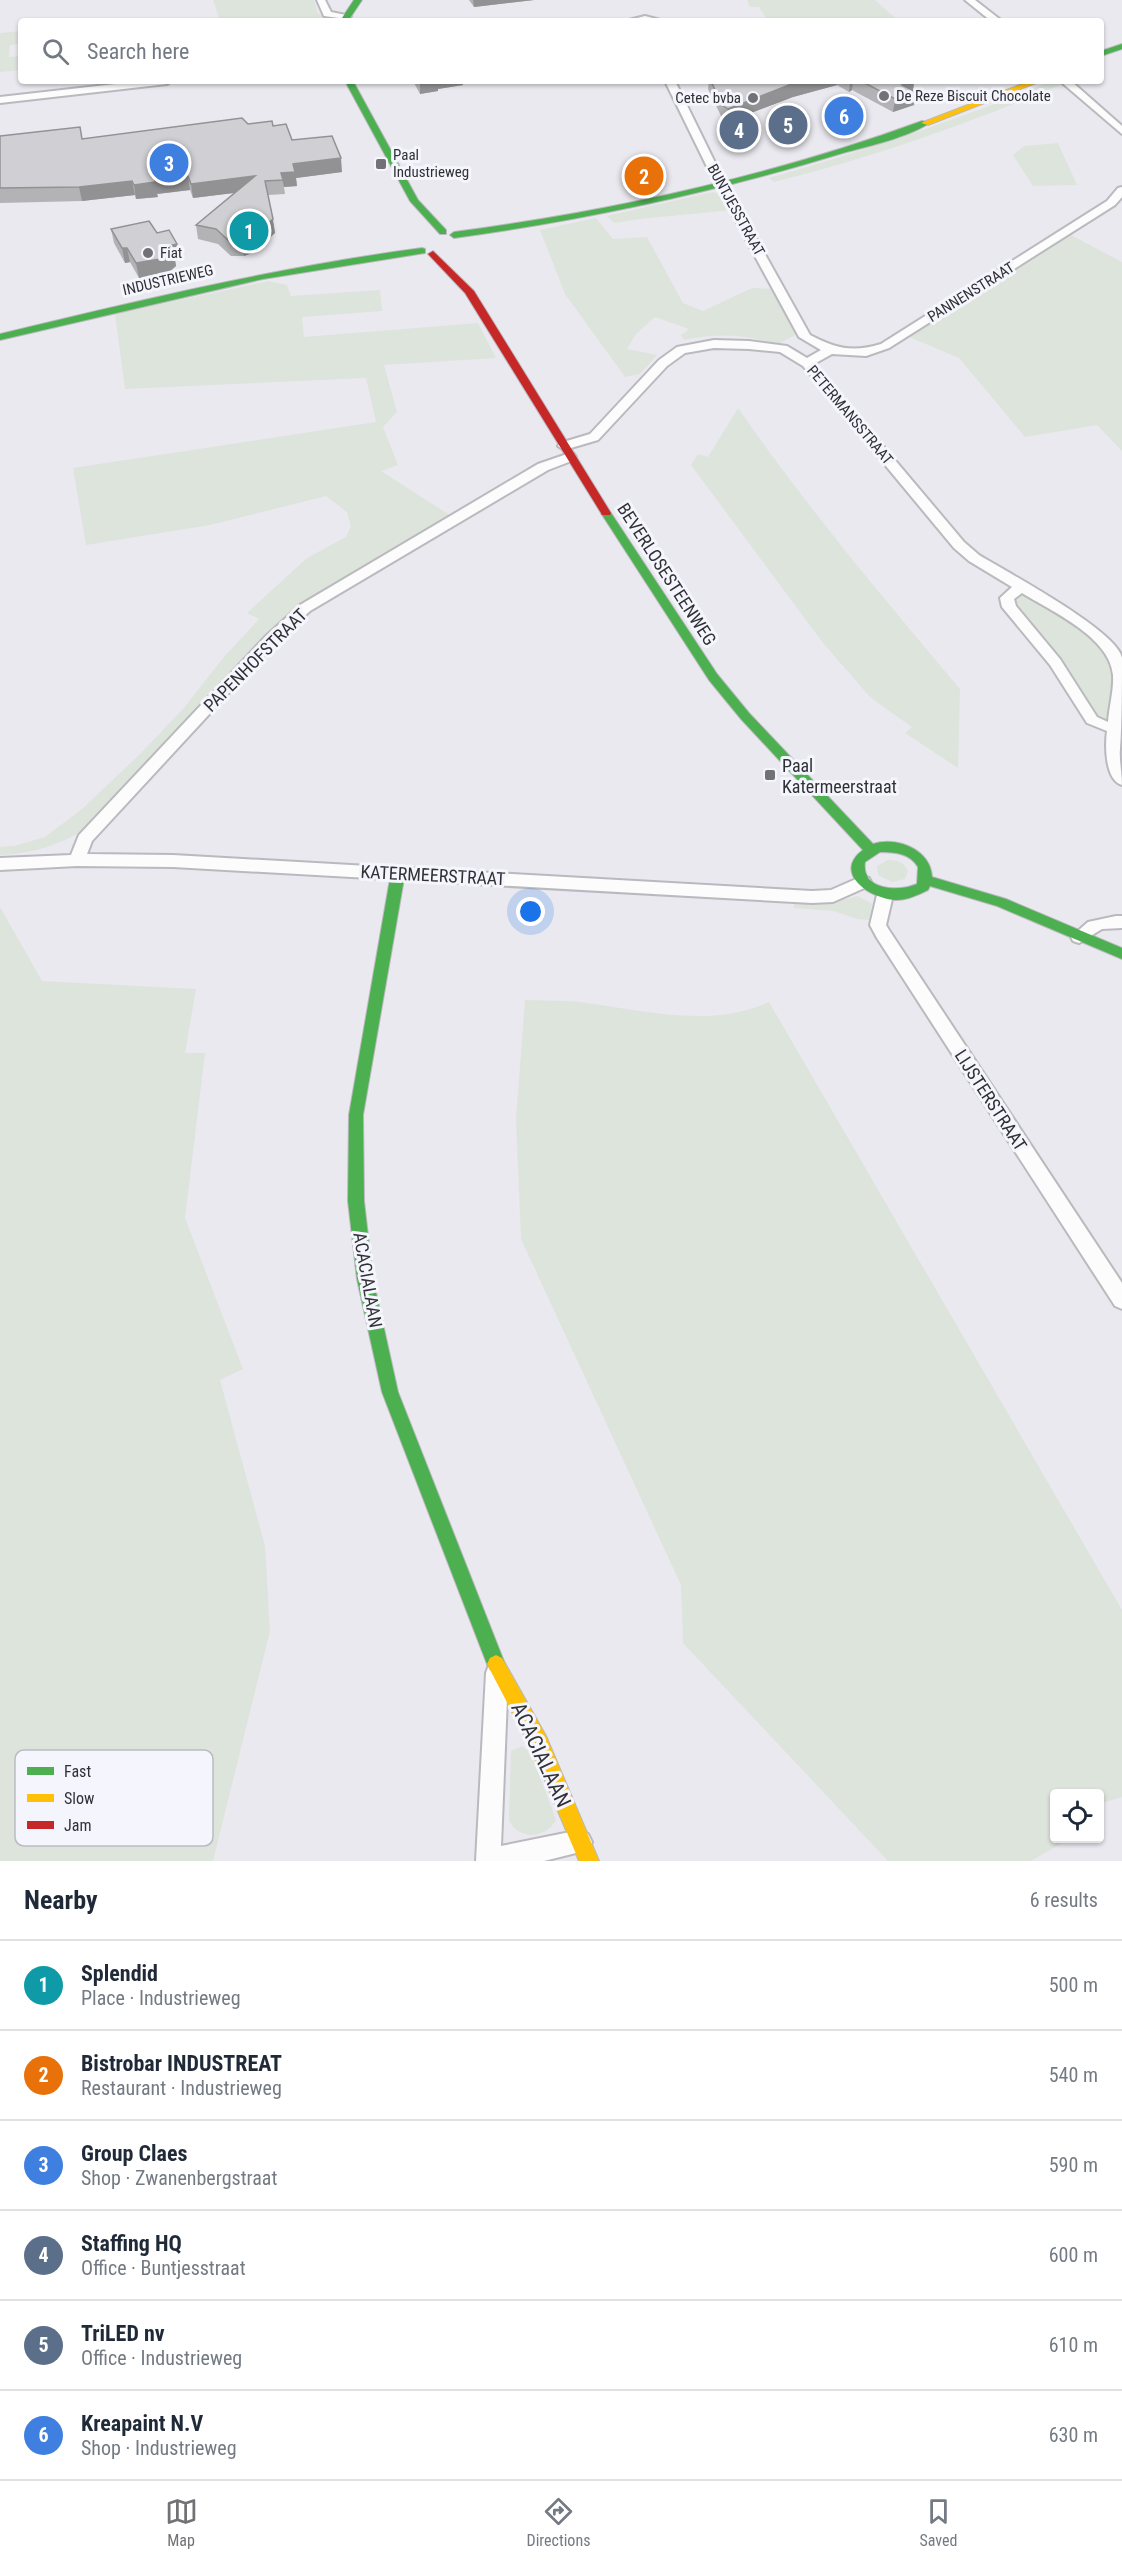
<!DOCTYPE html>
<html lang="en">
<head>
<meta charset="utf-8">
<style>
  :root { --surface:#fff; --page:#f6f6f7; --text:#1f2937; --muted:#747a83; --line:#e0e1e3; --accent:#727176 }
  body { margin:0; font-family:"Roboto Condensed",sans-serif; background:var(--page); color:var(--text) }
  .controls { position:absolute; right:18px; bottom:18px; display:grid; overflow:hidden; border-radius:6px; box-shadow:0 2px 4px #0004 }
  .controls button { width:54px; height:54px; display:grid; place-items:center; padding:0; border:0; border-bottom:2px solid var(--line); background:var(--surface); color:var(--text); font:30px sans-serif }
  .you { position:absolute; left:531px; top:912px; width:21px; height:21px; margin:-15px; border:4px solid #fff; border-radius:50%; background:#1a73e8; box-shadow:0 0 0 9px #1a73e833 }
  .badge { display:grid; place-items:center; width:39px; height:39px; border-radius:50%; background:var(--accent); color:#fff; font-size:20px; font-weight:700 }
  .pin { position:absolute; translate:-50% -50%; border:3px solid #fff; box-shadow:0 2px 6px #0006 }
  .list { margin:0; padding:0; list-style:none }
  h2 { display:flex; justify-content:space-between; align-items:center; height:78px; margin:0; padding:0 24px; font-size:26px }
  h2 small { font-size:20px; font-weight:400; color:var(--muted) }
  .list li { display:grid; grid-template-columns:39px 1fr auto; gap:18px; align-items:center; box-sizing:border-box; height:90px; padding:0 24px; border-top:2px solid var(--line) }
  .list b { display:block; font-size:22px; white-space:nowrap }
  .list p { margin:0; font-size:20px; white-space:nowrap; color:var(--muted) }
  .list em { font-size:20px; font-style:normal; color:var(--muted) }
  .icon { flex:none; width:33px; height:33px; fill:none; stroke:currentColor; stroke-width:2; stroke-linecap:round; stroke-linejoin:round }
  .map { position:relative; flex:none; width:1122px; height:1861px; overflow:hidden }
  .search { position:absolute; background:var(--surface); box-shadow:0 2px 4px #0004; left:18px; right:18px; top:18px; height:66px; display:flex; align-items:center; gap:15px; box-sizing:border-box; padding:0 21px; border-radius:6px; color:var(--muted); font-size:22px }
  .sheet { height:618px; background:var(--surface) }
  nav { display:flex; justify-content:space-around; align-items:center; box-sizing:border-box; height:84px; border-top:2px solid var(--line); background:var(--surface); font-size:16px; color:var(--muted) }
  nav a { display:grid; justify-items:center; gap:3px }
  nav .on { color:var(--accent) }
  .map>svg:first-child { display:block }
</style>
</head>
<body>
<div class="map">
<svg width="1122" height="1861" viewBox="0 0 1122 1861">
  <rect width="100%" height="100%" fill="#eae9ef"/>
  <!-- green -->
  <g fill="#dde4dc">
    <polygon points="213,0 314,0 318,13 334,21 220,21"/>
    <polygon points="747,0 875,0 899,21 768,21 759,7 750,7"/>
    <polygon points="21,31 21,44 10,45 9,57 21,56 21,70 0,72 0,33"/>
    <path d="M1052 81 1063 84C969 123 872 158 774 182L769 178C866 150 960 119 1052 81Z"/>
    <polygon points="1058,143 1077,185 1033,186 1013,155 1024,146"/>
    <polygon points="713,192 724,196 732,210 640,219 614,223 607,216"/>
    <path d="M596 218 613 239 647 237 683 303 703 311 752 288 775 289 799 333 776 345C746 334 716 333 684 340L681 335 689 329 655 317 636 334 627 349 657 355 640 374 625 377 565 294 540 230Z"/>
    <polygon points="1069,234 1122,262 1122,451 1097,425 1025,437 959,358 907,336"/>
    <path d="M269 281 287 285 291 296 380 290 382 311 302 317 304 337 478 323 496 358 384 365 397 412 383 427 398 465 381 471 451 516 306 601 274 626 90 827C61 844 34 854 0 855V847L14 846 45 837 82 809 139 755 183 709 223 658 259 619 247 613 307 558 346 537 351 526 347 512 326 496 210 525 86 545 73 468 376 422 366 378 125 389 115 314Z"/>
    <path d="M738 408C806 506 883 598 960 689L958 768 905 733 912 727 871 698 823 643 691 465 698 454 708 457Z"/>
    <path d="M1021 594 1028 595C1058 614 1111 634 1113 675 1114 690 1111 707 1109 722L1098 721 1013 605 1012 598Z"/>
    <path d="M888 860C897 860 904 862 908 871L905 879 892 882 878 875 877 866Z"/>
    <polygon points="858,896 872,904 869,920 857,919 834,911 794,908 794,902 825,904"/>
    <polygon points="0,907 42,981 196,989 185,1053 205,1053 185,1218 243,1369 220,1380 265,1546 270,1631 213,1861 0,1861"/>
    <path d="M525 1000C543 1001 562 1000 580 1002 641 1010 710 1029 769 1002L1122 1610V1797L1102 1803 1100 1806V1794H1054V1838L1069 1839 1031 1861H888L683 1643 681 1585 521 1239 516 1120Z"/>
    <path d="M522 1746 531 1753 556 1820C545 1839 519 1841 509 1820L511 1751Z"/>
  </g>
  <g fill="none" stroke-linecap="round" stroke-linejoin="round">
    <!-- street casing -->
    <g stroke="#bab9be" stroke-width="4">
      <g id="street">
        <polygon points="317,0 325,0 331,12 351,16 346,19 324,16"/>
        <polygon points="965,0 975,0 1002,21 991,21"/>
        <polygon points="645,16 664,21 625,21"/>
        <polygon points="142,81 172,81 167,84 0,103 0,97"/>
        <path d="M665 81H675L723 179 810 335C835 348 852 353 881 344L1107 201 1118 188 1122 187V197L1115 205 889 348 866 356 832 354 814 364 964 542 979 555C1005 571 1118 631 1122 658 1122 684 1122 722 1120 749 1119 760 1122 773 1122 785 1105 780 1105 746 1107 731L1087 723 1050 665 1002 607 1000 598 1012 587 969 561 954 548 803 366 780 352 749 349 714 348 685 353 667 366 598 440 564 450 558 446 560 443 590 434 659 360 677 347 714 340 749 341 787 346 807 358 821 350 799 337 713 179ZM1022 593C1051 611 1110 637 1113 675 1114 690 1109 707 1108 722L1097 717 1060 659 1016 606 1014 599Z"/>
        <polygon points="1060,81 1071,81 1122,126 1122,134"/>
        <polygon points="570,453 574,454 576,457 574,460 548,470 310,611 275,643 92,841 87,854 173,855 812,891 831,890 863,876 869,878 871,882 869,886 833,902 812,903 173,867 77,866 0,870 0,858 71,855 79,835 265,637 300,605 538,464"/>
        <polygon points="885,889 891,891 893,895 886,925 889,930 1122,1283 1122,1309 1115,1306 877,938 870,925 877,895 879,891"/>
        <polygon points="1116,916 1122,916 1122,928 1102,929 1079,943 1073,941 1071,937 1088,922"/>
        <polygon points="497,1662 505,1665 508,1673 501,1846 580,1830 588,1834 592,1842 588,1850 544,1861 476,1861 486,1673 489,1665"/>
      </g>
    </g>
    <!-- fast casing -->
    <g stroke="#bab9be" stroke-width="2">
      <g id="fast">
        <polygon points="354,0 362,0 348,21 340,21"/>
        <polygon points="1122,44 1122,49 1101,56 1101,51"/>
        <polygon points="345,81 353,81 418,200 446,230 446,234 440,234 410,201"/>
        <path d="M922 121 929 123C912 136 866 147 843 153 716 192 585 220 454 238L450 235 454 232C612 211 772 176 922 121Z"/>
        <path d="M422 248 425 249V253L263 279 0 340V334C140 300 279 267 422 248Z"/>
        <path d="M606 510 611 513 717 674 749 713 873 844C897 836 931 850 932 877L1006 899 1122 948V959L997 906 930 886 928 890C918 895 907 900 896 900 870 899 832 873 863 850L741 719 709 680 601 513ZM880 852C894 852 910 853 918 867L917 884C899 892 861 891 865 862Z"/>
        <polygon points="398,868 405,873 363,1115 364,1201 373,1279 398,1392 505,1664 502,1670 496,1673 490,1670 487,1664 382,1392 357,1279 348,1201 349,1115 391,873"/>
      </g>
    </g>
    <!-- slow casing -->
    <g stroke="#bab9be" stroke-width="2">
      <g id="slow">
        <polygon points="1030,81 1041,81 928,125 921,123"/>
        <polygon points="496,1655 502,1658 546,1736 599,1861 579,1861 532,1750 487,1664 490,1658"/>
      </g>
    </g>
    <!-- jam casing -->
    <g stroke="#bab9be" stroke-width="2">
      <polygon id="jam" points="433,251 474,291 611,513 610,515 602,515 601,513 465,293 428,254"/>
    </g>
    <!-- street -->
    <use href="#street" fill="#fcfcfd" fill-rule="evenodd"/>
    <!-- fast -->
    <use href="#fast" fill="#4caf50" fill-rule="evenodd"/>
    <!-- slow -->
    <use href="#slow" fill="#ffc107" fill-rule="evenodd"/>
    <!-- jam -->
    <use href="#jam" fill="#c62828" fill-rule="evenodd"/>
  </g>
  <!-- wall -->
  <g fill="#b3b3b6">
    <polygon points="469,0 534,0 474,7"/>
    <polygon points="413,81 463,81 463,85 438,89 438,91 420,94"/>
    <polygon points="709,81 914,81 913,90 916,92 914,105 893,112 852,90 849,92 837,85 793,97 727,122 722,118 708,89"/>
    <polygon points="248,124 273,126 292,140 342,172 296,178 297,186 284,187 285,194 268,195 275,233 252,253 244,256 231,256 218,244 198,239 196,225 234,193 193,198 190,190 157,194 158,197 136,199 135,195 82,201 0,203 0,136 82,139"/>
    <polygon points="111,229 157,233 177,244 180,258 175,260 176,266 169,272 139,278 130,262 125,263 114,243"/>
  </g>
  <!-- shaded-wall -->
  <g fill="#929294">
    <polygon points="473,0 534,0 474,7"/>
    <polygon points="420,81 463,81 463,85 438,89 438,91 420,94"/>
    <polygon points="804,81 837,81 837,85 793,97 727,122 728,109 794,83"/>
    <polygon points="850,81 853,81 852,90 849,92"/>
    <polygon points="907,81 914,81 913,93 916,92 914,105 893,112 895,99 902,85"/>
    <polygon points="341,158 342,172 296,178 297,186 284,187 281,173 293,164"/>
    <polygon points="188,176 190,190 157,194 158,197 136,199 134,185 155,179"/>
    <polygon points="255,176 257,190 193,198 191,184"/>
    <polygon points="132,181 135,195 82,201 79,187"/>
    <polygon points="273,219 275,233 252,253 244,256 242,242"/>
    <polygon points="177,244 180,258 175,260 176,266 169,272 139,278 136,263 169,246"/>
    <polygon points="122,248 127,248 130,262 125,263"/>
  </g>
  <!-- building -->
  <g fill="#d0d0d4" stroke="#929294" stroke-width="1.5">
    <polygon points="711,81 804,81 794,83 728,109 722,105"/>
    <polygon points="861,81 912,81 902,85 916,92 895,99"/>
    <polygon points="242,118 248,124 272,121 273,126 286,124 292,140 332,136 341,158 293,164 295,172 281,173 283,180 265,181 273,219 250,239 242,242 229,241 216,229 196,225 255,176 191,184 188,176 155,179 155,182 134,185 132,181 79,187 0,188 0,136 80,127 82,139"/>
    <polygon points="149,221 157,233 169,230 177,244 169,246 173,252 166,258 136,263 127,248 122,248 111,229"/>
  </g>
  <!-- markers -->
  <g fill="#727176" stroke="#f5f5fe" stroke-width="2">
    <circle cx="884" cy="96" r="6"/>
    <circle cx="753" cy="98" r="6"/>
    <rect x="375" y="158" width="12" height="12" rx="3"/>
    <circle cx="148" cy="253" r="6"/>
    <rect x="764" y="769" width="12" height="12" rx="3"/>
  </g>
  <g text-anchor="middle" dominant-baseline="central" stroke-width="6" stroke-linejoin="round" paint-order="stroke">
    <!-- far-poi labels -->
    <g font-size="15" fill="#313135" stroke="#f5f5fe" text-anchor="start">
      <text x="896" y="96">De Reze Biscuit Chocolate</text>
      <text x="741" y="98" text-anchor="end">Cetec bvba</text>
      <text x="393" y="155">Paal<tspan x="393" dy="17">Industrieweg</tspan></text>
      <text x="160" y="253">Fiat</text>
    </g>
    <!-- far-street labels -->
    <g font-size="15" fill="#313135" stroke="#f5f5fe">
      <text transform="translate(736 210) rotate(61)">BUNTJESSTRAAT</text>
      <text transform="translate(168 280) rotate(-13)">INDUSTRIEWEG</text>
      <text transform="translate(971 292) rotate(-32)">PANNENSTRAAT</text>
      <text transform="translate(850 415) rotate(50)">PETERMANSSTRAAT</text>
    </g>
    <!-- street labels -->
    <g font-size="18" fill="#313135" stroke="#f5f5fe">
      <text transform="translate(667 574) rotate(57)">BEVERLOSESTEENWEG</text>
      <text transform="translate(255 660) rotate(-45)">PAPENHOFSTRAAT</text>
      <text transform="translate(433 875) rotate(3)">KATERMEERSTRAAT</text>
      <text transform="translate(991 1100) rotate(57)">LIJSTERSTRAAT</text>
      <text transform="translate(368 1280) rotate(80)">ACACIALAAN</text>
    </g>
    <!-- poi labels -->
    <g font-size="18" fill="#313135" stroke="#f5f5fe" text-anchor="start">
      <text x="782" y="765">Paal<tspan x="782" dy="21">Katermeerstraat</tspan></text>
    </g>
    <!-- near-street labels -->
    <g font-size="21" fill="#313135" stroke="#f5f5fe">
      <text transform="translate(541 1755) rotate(65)">ACACIALAAN</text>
    </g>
  </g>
  <!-- legend -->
  <rect x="15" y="1750" width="198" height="96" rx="9" fill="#f5f5fe" stroke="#babac2" stroke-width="1.5"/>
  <rect x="27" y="1767" width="27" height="8" fill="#4caf50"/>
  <rect x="27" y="1794" width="27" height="8" fill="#ffc107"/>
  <rect x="27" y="1821" width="27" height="8" fill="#c62828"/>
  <g font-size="16" fill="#313135">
    <text x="64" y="1777">Fast</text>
    <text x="64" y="1804">Slow</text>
    <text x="64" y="1831">Jam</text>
  </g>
</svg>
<div class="controls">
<button><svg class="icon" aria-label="locate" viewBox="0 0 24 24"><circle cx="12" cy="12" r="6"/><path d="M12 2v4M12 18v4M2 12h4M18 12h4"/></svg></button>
</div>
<div class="you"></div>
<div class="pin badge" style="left:249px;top:231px;background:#0f9aa8">1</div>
<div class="pin badge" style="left:644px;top:176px;background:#e8710a">2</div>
<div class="pin badge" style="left:169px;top:163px;background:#3f7fe0">3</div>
<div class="pin badge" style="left:739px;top:130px;background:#5c6f8a">4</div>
<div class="pin badge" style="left:788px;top:125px;background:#5c6f8a">5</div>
<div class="pin badge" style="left:844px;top:116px;background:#3f7fe0">6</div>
<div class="search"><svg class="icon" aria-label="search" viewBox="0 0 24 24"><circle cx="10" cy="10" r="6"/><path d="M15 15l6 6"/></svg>Search here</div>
</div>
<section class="sheet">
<h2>Nearby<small>6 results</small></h2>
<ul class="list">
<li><span class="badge" style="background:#0f9aa8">1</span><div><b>Splendid</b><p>Place · Industrieweg</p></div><em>500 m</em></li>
<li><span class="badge" style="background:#e8710a">2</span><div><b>Bistrobar INDUSTREAT</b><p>Restaurant · Industrieweg</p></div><em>540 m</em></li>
<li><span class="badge" style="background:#3f7fe0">3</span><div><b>Group Claes</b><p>Shop · Zwanenbergstraat</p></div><em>590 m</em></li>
<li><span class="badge" style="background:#5c6f8a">4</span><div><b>Staffing HQ</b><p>Office · Buntjesstraat</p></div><em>600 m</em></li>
<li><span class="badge" style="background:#5c6f8a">5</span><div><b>TriLED nv</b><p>Office · Industrieweg</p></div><em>610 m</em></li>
<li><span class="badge" style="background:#3f7fe0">6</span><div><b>Kreapaint N.V</b><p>Shop · Industrieweg</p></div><em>630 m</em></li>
</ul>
</section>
<nav>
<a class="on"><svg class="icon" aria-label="map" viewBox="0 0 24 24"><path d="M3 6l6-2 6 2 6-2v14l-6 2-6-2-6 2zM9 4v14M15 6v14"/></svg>Map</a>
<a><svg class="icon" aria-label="directions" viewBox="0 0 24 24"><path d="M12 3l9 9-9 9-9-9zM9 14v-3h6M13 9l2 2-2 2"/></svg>Directions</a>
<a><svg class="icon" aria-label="saved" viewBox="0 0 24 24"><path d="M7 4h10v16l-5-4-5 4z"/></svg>Saved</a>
</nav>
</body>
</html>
